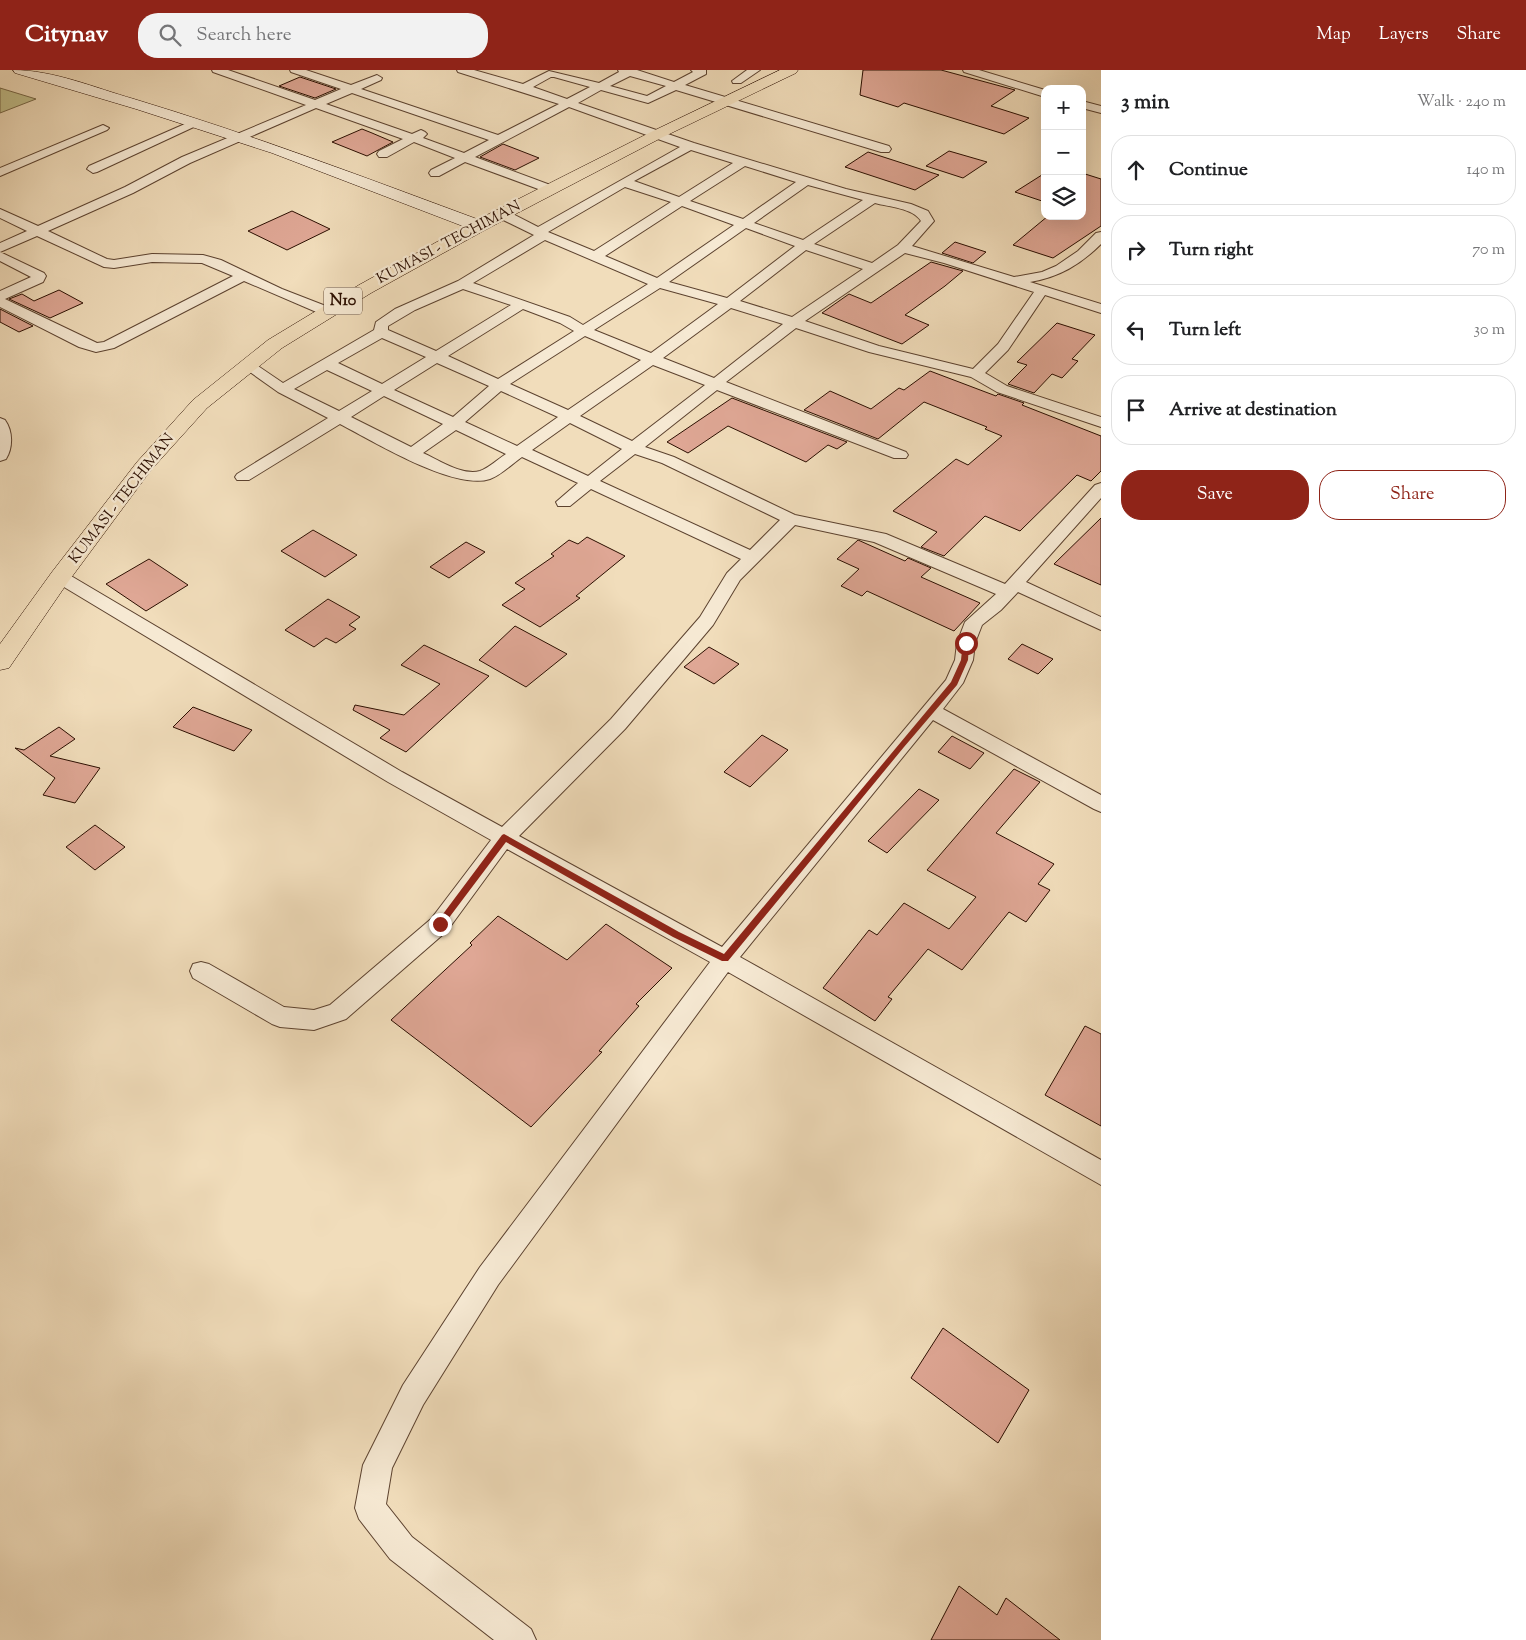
<!DOCTYPE html>
<html lang="en">
<head>
<meta charset="utf-8">
<style>
  :root { --surface:#fff; --page:#f2f2f2; --text:#202124; --muted:#757577; --line:#e0e0e0; --accent:#8f2418 }
  body { margin:0; font-family:"Sorts Mill Goudy",serif; background:var(--page); color:var(--text) }
  .controls { position:absolute; right:15px; top:15px; display:grid; overflow:hidden; border-radius:10px; box-shadow:0 5px 20px #0002 }
  .controls button { width:45px; height:45px; display:grid; place-items:center; padding:0; border:0; border-bottom:1px solid var(--line); background:var(--surface); color:var(--text); font:25px sans-serif }
  .stop { position:absolute; width:15px; height:15px; margin:-11px; border:4px solid #8f2418; border-radius:50%; background:#fff }
  .stop.end { background:#8f2418; border-color:#fff; box-shadow:0 1px 5px #0008 }
  .list { margin:0; padding:0; list-style:none }
  h2 { display:flex; justify-content:space-between; align-items:center; height:65px; margin:0; padding:0 20px; font-size:21px }
  h2 small { font-size:16px; font-weight:400; color:var(--muted) }
  .list li { display:grid; grid-template-columns:32px 1fr auto; gap:15px; align-items:center; box-sizing:border-box; height:70px; margin:0 10px 10px; padding:0 10px; border:1px solid var(--line); border-radius:20px }
  .list b { display:block; font-size:19px; white-space:nowrap }
  .list em { font-size:16px; font-style:normal; color:var(--muted) }
  .actions { display:flex; gap:10px; padding:15px 20px }
  .actions a { flex:1; padding:11px 0; border:1px solid var(--accent); border-radius:20px; text-align:center; font-size:18px; color:var(--accent) }
  .actions .main { background:var(--accent); color:#fff }
  .icon { flex:none; width:28px; height:28px; fill:none; stroke:currentColor; stroke-width:2; stroke-linecap:round; stroke-linejoin:round }
  .map { position:relative; flex:none; width:1101px; height:1570px; overflow:hidden }
  header { display:flex; align-items:center; gap:30px; box-sizing:border-box; height:70px; padding:0 25px; background:var(--accent); color:#fff }
  header strong { font-size:24px }
  nav { display:flex; gap:28px; margin-inline-start:auto; font-size:18px }
  .search { width:350px; height:45px; background:var(--page); display:flex; align-items:center; gap:12px; box-sizing:border-box; padding:0 18px; border-radius:20px; color:var(--muted); font-size:19px }
  main { display:flex }
  aside { flex:1; background:var(--surface) }
  .map>svg:first-child { display:block }
</style>
</head>
<body>
<header>
<strong>Citynav</strong>
<div class="search"><svg class="icon" aria-label="search" viewBox="0 0 24 24"><circle cx="10" cy="10" r="6"/><path d="M15 15l6 6"/></svg>Search here</div>
<nav><a>Map</a><a>Layers</a><a>Share</a></nav>
</header>
<main>
<div class="map">
<svg width="1101" height="1570" viewBox="0 0 1101 1570">
  <rect width="100%" height="100%" fill="#f1ddbb"/>
  <filter id="stains"><feTurbulence type="fractalNoise" baseFrequency=".004" numOctaves="4"/><feColorMatrix values="0 0 0 0 .2 0 0 0 0 .09 0 0 0 0 .02 0 0 0 .5 -.17"/></filter>
  <radialGradient id="worn" r=".72"><stop offset=".6" stop-color="#630" stop-opacity="0"/><stop offset="1" stop-color="#630" stop-opacity=".3"/></radialGradient>
  <!-- green -->
  <polygon fill="#c2bf8b" stroke="#766646" points="0,18 36,29 0,43"/>
  <!-- building -->
  <g fill="#dfa795" stroke="#2b0e00">
    <polygon points="863,0 941,0 1015,20 991,36 1029,48 1004,64 904,33 898,37 860,25"/>
    <polygon points="300,7 336,19 315,28 279,16"/>
    <polygon points="362,59 372,63 393,72 367,86 332,72"/>
    <polygon points="503,74 539,88 515,100 480,87"/>
    <polygon points="949,81 987,92 963,108 926,96"/>
    <polygon points="868,82 939,105 915,120 845,97"/>
    <polygon points="1045,103 1045,132 1015,122"/>
    <polygon points="1082,103 1101,109 1101,156 1053,188 1013,175 1048,146 1082,146"/>
    <polygon points="292,141 330,159 287,180 248,161"/>
    <polygon points="955,172 986,182 973,193 942,183"/>
    <polygon points="931,192 963,201 945,216 905,245 929,255 902,274 822,243 849,224 871,233"/>
    <polygon points="59,220 83,233 50,248 9,229 22,224 34,231"/>
    <polygon points="0,239 33,256 19,262 0,252"/>
    <polygon points="1057,253 1095,265 1072,289 1078,291 1062,308 1052,304 1034,323 1008,314 1027,295 1017,292"/>
    <polygon points="930,301 996,326 998,324 1024,333 1022,335 1101,366 1101,401 1091,411 1077,405 1020,461 985,446 944,486 921,477 937,462 893,441 956,389 968,395 1002,366 985,359 987,357 924,332 878,369 804,340 830,321 871,339 899,318 904,320"/>
    <polygon points="732,328 847,372 837,379 828,375 806,392 728,356 688,383 667,372"/>
    <polygon points="1101,448 1101,515 1054,494"/>
    <polygon points="313,460 357,485 325,507 281,481"/>
    <polygon points="587,467 625,486 576,526 580,528 540,557 502,535 525,519 515,513 554,486 551,484 569,470 578,474"/>
    <polygon points="858,470 905,491 908,488 931,498 921,507 980,533 954,561 867,521 862,526 841,516 859,499 837,489"/>
    <polygon points="466,472 485,482 449,508 430,497"/>
    <polygon points="149,489 188,515 146,541 106,514"/>
    <polygon points="328,529 360,547 349,555 356,559 336,573 326,568 314,577 285,560"/>
    <polygon points="515,556 567,584 526,617 479,590"/>
    <polygon points="1022,574 1053,589 1038,604 1008,589"/>
    <polygon points="424,575 489,606 406,682 380,668 390,660 353,640 355,635 404,645 440,614 401,595"/>
    <polygon points="709,577 739,594 714,614 684,597"/>
    <polygon points="193,637 252,660 234,681 173,657"/>
    <polygon points="59,657 75,669 50,686 100,698 75,733 43,725 55,708 15,678 24,680"/>
    <polygon points="762,665 788,680 750,717 724,702"/>
    <polygon points="952,666 984,683 970,699 938,682"/>
    <polygon points="1014,699 1040,712 996,763 1054,794 1038,814 1050,820 1026,852 1009,842 962,900 928,879 888,927 892,929 875,951 823,918 869,860 877,865 904,833 949,859 976,827 927,800"/>
    <polygon points="919,719 939,730 887,783 868,771"/>
    <polygon points="95,755 125,777 95,800 66,777"/>
    <polygon points="498,846 567,890 606,854 672,898 636,934 639,936 599,981 602,982 531,1057 391,950 472,875 470,873"/>
    <polygon points="1085,956 1101,964 1101,1056 1045,1025"/>
    <polygon points="943,1258 1029,1320 998,1373 911,1308"/>
    <polygon points="959,1516 997,1545 1006,1528 1060,1570 931,1570"/>
  </g>
  <g fill="none" stroke-linecap="round" stroke-linejoin="round">
    <!-- street casing -->
    <g stroke="#5c422f" stroke-width="2">
      <g id="street">
        <path d="M212 0H228L315 30 341 19 291 2 290 0H306L351 15 377 5 382 8 381 10 361 19 498 65 559 34 458 2 457 0H474L523 14 549 1 599 13 619 2 618 0H637L674 12 693 2 691 0H706V4L685 15 889 76 891 79 889 82H881L676 20 648 33 601 20 578 33 694 73 846 119 911 134 928 141 934 151 912 176 1014 207 1042 202 1056 196 1078 181 1096 163 1101 162V174C1080 195 1059 207 1030 212L1101 234V243L1045 225 1008 280 985 303 1007 316 1101 347V357L997 322 971 307 869 282 796 258 726 312 906 382 908 385 906 388H894L717 320 645 377 674 387 795 445 886 464 1005 514 1095 415 1101 413V428L1026 512 1101 547V560L1018 522 1001 540 982 555 975 573 973 590 963 613 943 639 1101 725V742L1094 739 933 650 740 887 1101 1090V1115L728 902 498 1215 423 1335 392 1398 386 1434 412 1467 531 1559 536 1570H494L390 1489 359 1449 355 1438 363 1395 403 1315 480 1197 710 892 507 779 447 861 346 949 314 960 280 957 272 954 193 908 190 901 193 894 201 892 209 894 284 937 314 940 330 935 431 849 491 770 388 712 54 511 51 507 54 503 60 501 66 503 402 702 502 757 611 649 700 547 727 503 741 489 591 419 570 436H558L556 432 578 413 522 387C512 394 501 405 490 409 454 421 373 371 340 354L249 410H237L235 407 237 404 328 348 278 322 240 295 242 292H252L283 313 374 260 376 252 395 239 458 211 534 165 497 147 496 144 497 141H507L538 157 680 77 569 37 475 87 553 116 555 119 553 122 549 123 465 92 439 106H431L429 103 431 100 455 88 414 72 387 87H379L377 84 379 81 403 69 316 38 190 93 133 123 48 161 107 189 114 190 152 184 203 185 221 190 282 219 331 238 333 241 331 244H321L244 211 114 278 96 282 79 277 0 237V221L31 207 0 191V182L44 203 46 206 43 212 5 229 97 273 104 272 233 206 202 193 152 192 114 198 104 197 37 166 0 182V173L27 161 0 148V139L38 156 125 117 182 87 306 35 213 2ZM630 6 666 16 647 26 610 16ZM551 7H554L590 17 567 29 533 17ZM352 23 489 70 464 83 423 68 427 64 425 62 421 60 412 64 326 34ZM691 80 733 93 679 127 634 111ZM745 96 796 112 743 149 690 131ZM808 115 863 130 803 170 754 153ZM625 117 671 132 594 181 548 162ZM875 133C889 137 913 138 921 151L898 175 872 193 814 174ZM682 136 734 155 657 208 605 186ZM746 158 795 176 727 228 669 212ZM545 170 648 214 583 255 570 247 473 213ZM806 180 863 199 792 247 740 231ZM905 183 944 193 1034 222 998 274 973 299 879 276 805 251ZM660 218 718 234 651 283 594 260ZM463 219 511 235 436 281 388 260V256L415 240ZM731 238 783 254 714 308 663 288ZM523 239 560 253 574 261 498 309 448 286ZM585 266 641 290 568 340 510 314ZM382 268 426 287 382 314 338 293ZM437 293 489 316 453 347 394 320ZM653 295 705 315 632 371 580 346ZM327 300 372 321 339 341 294 319ZM501 321 558 347 517 376 465 352ZM384 326 443 354 411 377 351 347ZM570 353 622 379 588 406 532 380ZM456 360 506 384C498 389 489 398 480 401 462 406 439 390 423 383ZM635 384 662 393 780 450 750 480 600 411ZM795 455 874 472 996 524 965 552 957 573 955 590 946 610 722 877 519 766 625 659 713 555 740 510Z"/>
        <polygon points="747,0 760,0 741,13 733,13 732,11"/>
        <polygon points="963,0 979,0 1045,20 1045,27 964,2"/>
        <polygon points="1082,31 1101,36 1101,43 1082,38"/>
        <polygon points="194,50 198,51 200,53 198,55 97,102 93,103 87,99 89,96"/>
        <polygon points="103,55 109,58 107,60 0,106 0,98"/>
        <path d="M0 348 5 350C13 361 13 378 6 389L0 391Z"/>
      </g>
    </g>
    <!-- secondary casing -->
    <g stroke="#2b0e00" stroke-width="1">
      <path id="secondary" d="M13 0C54 0 95 18 134 29 253 65 369 109 485 152L487 156 485 160H473L272 83 136 39 15 3Z"/>
    </g>
    <!-- highway casing -->
    <g stroke="#2b0e00" stroke-width="1">
      <polygon id="highway" points="780,0 798,0 796,3 661,68 485,160 371,223 282,278 207,338 151,400 68,512 9,598 0,600 0,574 52,502 137,392 193,330 268,270 359,215 473,152 651,62"/>
    </g>
    <!-- street -->
    <use href="#street" fill="#f6e9d3" fill-rule="evenodd"/>
    <!-- secondary -->
    <use href="#secondary" fill="#f6e9d3" fill-rule="evenodd"/>
    <!-- highway -->
    <use href="#highway" fill="#f1ddbb" fill-rule="evenodd"/>
  </g>
  <!-- route -->
  <polygon fill="#8f2418" points="963,571 969,573 968,590 957,615 904,677 728,891 722,891 673,867 506,772 442,857 437,857 437,852 502,765 504,764 679,862 724,884 951,612 961,590"/>
  <g text-anchor="middle" dominant-baseline="central" stroke-width="4.5" stroke-linejoin="round" paint-order="stroke">
    <!-- far-street labels -->
    <g font-size="15" fill="#2b0e00" stroke="#f6e9d3">
      <text transform="translate(449 173) rotate(-28)">KUMASI - TECHIMAN</text>
      <text transform="translate(122 429) rotate(-52)">KUMASI - TECHIMAN</text>
    </g>
    <!-- shield labels -->
    <rect fill="#f6e9d3" stroke="#68503f" stroke-width="1" x="324" y="217.5" width="38" height="27" rx="4"/>
    <g font-size="16" font-weight="bold" fill="#2b0e00">
      <text x="343" y="231">N10</text>
    </g>
  </g>
  <rect width="100%" height="100%" filter="url(#stains)"/>
  <rect width="100%" height="100%" fill="url(#worn)"/>
</svg>
<div class="controls">
<button>+</button>
<button>−</button>
<button><svg class="icon" aria-label="layers" viewBox="0 0 24 24"><path d="M12 4l9 5-9 5-9-5zM3 14l9 5 9-5"/></svg></button>
</div>
<div class="stop" style="left:966px;top:573px"></div>
<div class="stop end" style="left:440px;top:854px"></div>
</div>
<aside>
<h2>3 min<small>Walk · 240 m</small></h2>
<ul class="list">
<li><svg class="icon" aria-label="ahead" viewBox="0 0 24 24"><path d="M12 20V5M6 11l6-6 6 6"/></svg><div><b>Continue</b></div><em>140 m</em></li>
<li><svg class="icon" aria-label="right" viewBox="0 0 24 24"><path d="M7 20v-9h11M14 6l5 5-5 5"/></svg><div><b>Turn right</b></div><em>70 m</em></li>
<li><svg class="icon" aria-label="left" viewBox="0 0 24 24"><path d="M17 20v-9H6M10 6l-5 5 5 5"/></svg><div><b>Turn left</b></div><em>30 m</em></li>
<li><svg class="icon" aria-label="arrive" viewBox="0 0 24 24"><path d="M6 21V4h12l-3 4 3 4H6"/></svg><div><b>Arrive at destination</b></div></li>
</ul>
<div class="actions"><a class="main">Save</a><a>Share</a></div>
</aside>
</main>
</body>
</html>
